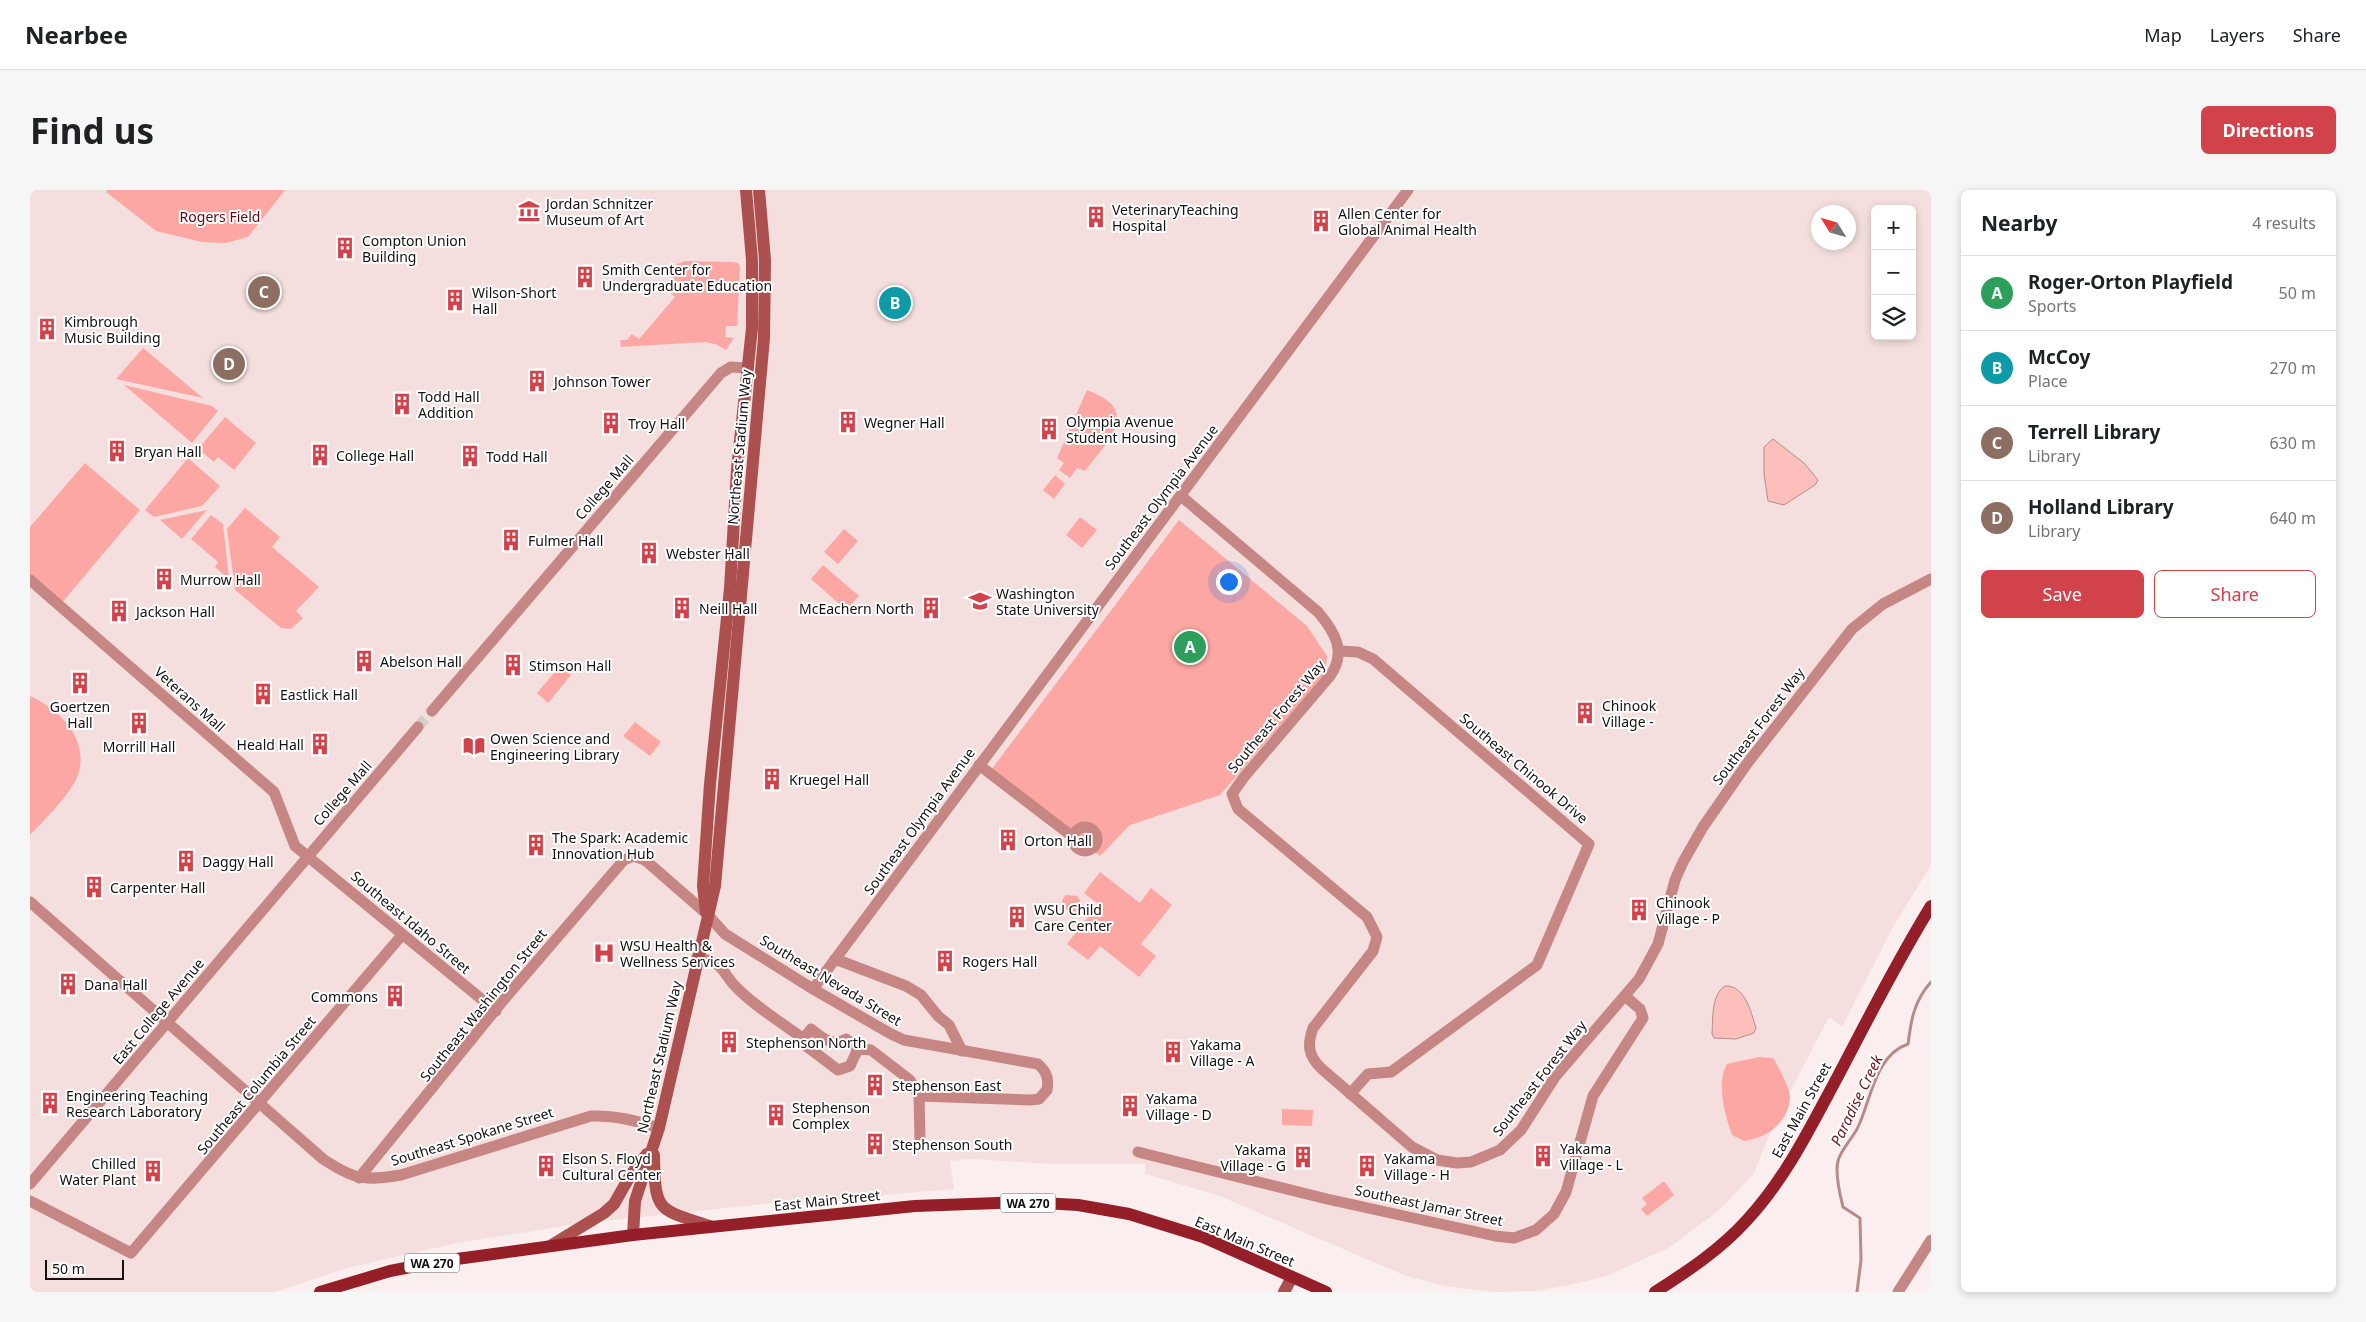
<!DOCTYPE html>
<html lang="en">
<head>
<meta charset="utf-8">
<style>
  :root { --surface:#fff; --page:#f6f6f6; --text:#202124; --muted:#757577; --line:#e0e0e0; --accent:#d2424a }
  body { margin:0; font-family:"Noto Sans",sans-serif; background:var(--page); color:var(--text) }
  .controls { position:absolute; right:15px; top:15px; display:grid; overflow:hidden; border-radius:8px; box-shadow:0 2px 8px #0003 }
  .controls button { width:45px; height:45px; display:grid; place-items:center; padding:0; border:0; border-bottom:1px solid var(--line); background:var(--surface); color:var(--text); font:25px sans-serif }
  .compass { position:absolute; left:1781px; top:15px; width:45px; height:45px; border-radius:50%; background:var(--surface); box-shadow:0 2px 8px #0003; rotate:307deg }
  .scale { position:absolute; left:15px; bottom:12px; width:79px; box-sizing:border-box; padding-left:5px; border:2px solid #151111; border-top:0; font-size:14px; line-height:18px; white-space:nowrap; color:#151111; -webkit-text-stroke:4px #fff; paint-order:stroke }
  .you { position:absolute; left:1198px; top:391px; width:18px; height:18px; margin:-12px; border:4px solid #fff; border-radius:50%; background:#1a73e8; box-shadow:0 0 0 8px #1a73e833 }
  .badge { display:grid; place-items:center; width:32px; height:32px; border-radius:50%; background:var(--accent); color:#fff; font-size:16px; font-weight:700 }
  .pin { position:absolute; translate:-50% -50%; border:2px solid #fff; box-shadow:0 1px 5px #0006 }
  .list { margin:0; padding:0; list-style:none }
  h2 { display:flex; justify-content:space-between; align-items:center; height:65px; margin:0; padding:0 20px; font-size:21px }
  h2 small { font-size:16px; font-weight:400; color:var(--muted) }
  .list li { display:grid; grid-template-columns:32px 1fr auto; gap:15px; align-items:center; box-sizing:border-box; height:75px; padding:0 20px; border-top:1px solid var(--line) }
  .list b { display:block; font-size:19px; white-space:nowrap }
  .list p { margin:0; font-size:16px; white-space:nowrap; color:var(--muted) }
  .list em { font-size:16px; font-style:normal; color:var(--muted) }
  .actions { display:flex; gap:10px; padding:15px 20px }
  .actions a { flex:1; padding:11px 0; border:1px solid var(--accent); border-radius:8px; text-align:center; font-size:18px; color:var(--accent) }
  .actions .main { background:var(--accent); color:#fff }
  .icon { flex:none; width:28px; height:28px; fill:none; stroke:currentColor; stroke-width:2; stroke-linecap:round; stroke-linejoin:round }
  .map { position:relative; flex:none; width:1901px; height:1102px; overflow:hidden; border-radius:8px }
  header { display:flex; align-items:center; gap:30px; box-sizing:border-box; height:70px; padding:0 25px; background:var(--surface); border-bottom:1px solid var(--line) }
  header strong { font-size:24px }
  nav { display:flex; gap:28px; margin-inline-start:auto; font-size:18px }
  .intro { display:flex; align-items:center; justify-content:space-between; box-sizing:border-box; height:120px; padding:0 30px }
  h1 { margin:0; font-size:35px }
  .button { padding:12px 22px; border-radius:8px; background:var(--accent); color:#fff; font-size:18px; font-weight:700 }
  main { display:flex; gap:30px; padding:0 30px }
  aside { flex:1; background:var(--surface); border-radius:8px; box-shadow:0 2px 8px #0003 }
  .map>svg:first-child { display:block }
</style>
</head>
<body>
<header>
<strong>Nearbee</strong>
<nav><a>Map</a><a>Layers</a><a>Share</a></nav>
</header>
<div class="intro"><h1>Find us</h1><a class="button">Directions</a></div>
<main>
<div class="map">
<svg width="1901" height="1102" viewBox="0 0 1901 1102">
  <rect width="100%" height="100%" fill="#fbeeee"/>
  <!-- built -->
  <path fill="#f4dfde" fill-rule="evenodd" d="M0 0H1901V675L1863 737 1812 837 1799 827 1747 927 1723 985 1687 1022 1640 1057 1577 1086 1535 1096 1503 1101 1465 1102 1415 1096 1376 1086 1187 1005 1115 984V974H1022L940 969 920 971 924 999 762 1013H743L546 1034 428 1053 364 1067 314 1079 245 1102H0ZM1845 19H1882V146H1845ZM1788 22H1818V52H1788Z"/>
  <!-- green -->
  <g fill="#fca7a4">
    <polygon points="77,0 255,0 218,47 196,53 172,52 126,41 76,2"/>
    <polygon points="655,71 702,72 708,73 710,77 707,136 696,136 695,147 704,148 696,160 685,154 675,152 591,157 590,150 597,150 602,144 609,149 645,107 634,97 645,85 647,74"/>
    <polygon points="113,158 173,208 86,189"/>
    <polygon points="94,195 182,216 188,221 162,253"/>
    <path d="M1057 200C1113 220 1078 251 1055 281L1047 278 1040 288 1029 280 1034 273 1027 268Z"/>
    <polygon points="195,227 226,253 204,280 188,267 184,272 168,259"/>
    <polygon points="158,268 190,296 172,316 124,327 115,320"/>
    <polygon points="55,273 110,320 30,415 0,390 0,337"/>
    <polygon points="1025,285 1035,294 1024,309 1013,300"/>
    <polygon points="215,318 250,347 242,357 289,397 266,421 273,428 261,439 251,438 205,400 197,339"/>
    <polygon points="177,320 152,349 130,330"/>
    <polygon points="181,325 193,334 199,389 185,377 188,372 161,349"/>
    <polygon points="1050,327 1067,340 1052,358 1036,345"/>
    <polygon points="1149,330 1277,436 1297,466 1295,484 1190,605 1100,635 1070,666 961,580"/>
    <polygon points="814,339 828,351 808,374 794,362"/>
    <polygon points="793,375 829,406 816,420 781,389"/>
    <polygon points="530,476 541,485 518,513 507,503"/>
    <path d="M0 506C33 520 66 557 43 595 32 613 14 630 0 645Z"/>
    <polygon points="605,532 631,552 620,566 593,546"/>
    <polygon points="1070,682 1110,713 1121,698 1142,715 1111,754 1126,766 1109,787 1070,756 1058,770 1037,754 1068,714 1054,703"/>
    <polygon points="1036,705 1047,706 1053,715 1053,723 1048,726 1034,718 1032,710"/>
    <path d="M1729 867 1743 868C1748 876 1760 898 1760 908 1758 933 1737 948 1714 951L1702 945C1695 925 1686 893 1697 874Z"/>
    <polygon points="1252,919 1283,920 1282,936 1252,935"/>
    <polygon points="1634,991 1644,1005 1617,1026 1611,1019 1617,1014 1612,1008"/>
  </g>
  <!-- water -->
  <g fill="#fdbfbc" stroke="#b78b89">
    <polygon points="1743,249 1774,273 1788,290 1785,295 1754,315 1738,311 1734,284 1734,257"/>
    <path d="M1695 796C1715 795 1721 822 1726 838L1724 843 1706 849 1684 848 1682 844C1683 829 1681 805 1695 796Z"/>
  </g>
  <g fill="none" stroke-linecap="round" stroke-linejoin="round">
    <!-- stream -->
    <path stroke="#b78b89" stroke-width="3" d="M1827 1102 1831 1070 1830 1028 1813 1017C1810 1005 1805 982 1808 971 1811 959 1823 948 1828 937 1841 910 1845 865 1878 854 1881 830 1884 811 1901 792"/>
    <!-- street-tunnel -->
    <polyline stroke="#d8cdcd" stroke-width="11" stroke-dasharray="11 5.5" stroke-linecap="butt" points="388,537 402,521"/>
    <!-- street -->
    <g stroke="#c68683" stroke-width="11">
      <path d="M1151 306 1288 422C1305 442 1317 462 1300 486L1214 587 1202 604 1208 619 1337 727 1347 747 1343 761 1283 838C1277 855 1278 866 1292 879L1382 957 1407 970 1427 973 1441 972 1470 960 1491 940 1525 887 1609 789 1628 754 1645 690 1653 672 1673 637 1716 575 1822 439 1853 414 1901 389"/>
      <polyline points="0,390 244,602 265,656 466,821"/>
      <polyline points="1310,461 1328,462 1343,469 1559,654 1507,775 1361,882 1338,884 1320,904"/>
      <polyline points="402,521 691,183 701,177 718,178"/>
      <polyline points="949,575 1043,647"/>
      <circle cx="1055" cy="649" r="12"/>
      <path d="M0 712 293 969C325 990 333 991 371 985L561 926C585 925 606 930 629 938"/>
      <path d="M667 767C699 775 689 781 708 799 727 818 752 833 774 849"/>
      <polyline points="805,769 876,796 891,805 908,826 919,835 932,861"/>
      <polyline points="783,799 1378,0"/>
      <path d="M828 859 820 876 808 880 771 852 781 839C793 848 801 857 816 849L828 859 841 860 880 890 889 906"/>
      <polyline points="1108,962 1297,1009 1465,1046 1484,1048 1506,1040 1524,1024 1536,1002 1563,906 1613,828 1610,819 1595,806"/>
      <path d="M329 988 471 813 587 678 594 670 604 666 615 670 677 724 695 744 783 799 861 844 874 850 1008 874C1017 882 1019 889 1017 900L1009 909 1001 910 889 906 890 949"/>
      <polyline points="0,994 388,537"/>
      <polyline points="0,1011 101,1063 372,745"/>
      <polyline points="1868,1102 1901,1050"/>
    </g>
    <!-- secondary -->
    <g stroke="#ab4f4f" stroke-width="12">
      <polyline points="676,722 673,696 680,594 700,398 707,279 722,138 722,70 716,0"/>
      <path d="M624 965C625 1022 627 1019 680 1036"/>
      <polyline points="603,1045 605,1011 629,938 685,696 734,148 735,70 729,0"/>
      <polyline points="520,1056 574,1023 584,1014 600,986 617,964"/>
      <polyline points="1254,1102 1262,1087"/>
    </g>
    <!-- primary -->
    <g stroke="#941f29" stroke-width="12">
      <polyline points="290,1102 360,1081 412,1071 603,1045 885,1016 994,1012 1048,1015 1099,1024 1173,1047 1296,1102"/>
      <path d="M1625 1102C1658 1081 1691 1059 1717 1030 1756 988 1781 936 1808 886 1838 829 1867 771 1901 716"/>
    </g>
  </g>
  <!-- icons -->
  <defs>
    <g id="museum-bare" transform="scale(1.725)"><path d="M0-6L6-3V-2H-6V-3ZM-5-1h2V3h-2ZM-1-1h2V3h-2ZM3-1h2V3H3ZM-6 4H6V6H-6Z" fill="#d2424a" stroke="#fff" stroke-width="2.5" paint-order="stroke"/></g>
    <g id="building-bare" transform="scale(1.725)"><path d="M-4-6H4V6H1V3H-1V6H-4ZM-2.5-4.3h1.7v1.8h-1.7ZM.8-4.3h1.7v1.8H.8ZM-2.5-1h1.7V.8h-1.7ZM.8-1h1.7V.8H.8Z" fill="#d2424a" stroke="#fff" stroke-width="2.5" paint-order="stroke"/></g>
    <g id="university-bare" transform="scale(1.725)"><path d="M0-5L7-2L0 1L-7-2ZM-4 1L0 2.5L4 1V4Q0 6-4 4Z" fill="#d2424a" stroke="#fff" stroke-width="2.5" paint-order="stroke"/></g>
    <g id="library-bare" transform="scale(1.725)"><path d="M-6-4Q-3-5.5-.7-3.5V5Q-3 3-6 4ZM6-4Q3-5.5 .7-3.5V5Q3 3 6 4Z" fill="#d2424a" stroke="#fff" stroke-width="2.5" paint-order="stroke"/></g>
    <g id="hospital-bare" transform="scale(1.725)"><path d="M-5-5h3v3.5h4V-5h3V5h-3V1.5h-4V5h-3Z" fill="#d2424a" stroke="#fff" stroke-width="2.5" paint-order="stroke"/></g>
  </defs>
  <g fill-rule="evenodd">
    <use href="#museum-bare" x="499" y="21"/>
    <use href="#building-bare" x="1066" y="27"/>
    <use href="#building-bare" x="1291" y="31"/>
    <use href="#building-bare" x="315" y="58"/>
    <use href="#building-bare" x="555" y="87"/>
    <use href="#building-bare" x="425" y="110"/>
    <use href="#building-bare" x="17" y="139"/>
    <use href="#building-bare" x="507" y="191"/>
    <use href="#building-bare" x="372" y="214"/>
    <use href="#building-bare" x="818" y="232"/>
    <use href="#building-bare" x="581" y="233"/>
    <use href="#building-bare" x="1019" y="239"/>
    <use href="#building-bare" x="87" y="261"/>
    <use href="#building-bare" x="290" y="265"/>
    <use href="#building-bare" x="440" y="266"/>
    <use href="#building-bare" x="481" y="350"/>
    <use href="#building-bare" x="619" y="363"/>
    <use href="#building-bare" x="134" y="389"/>
    <use href="#university-bare" x="950" y="411"/>
    <use href="#building-bare" x="652" y="418"/>
    <use href="#building-bare" x="901" y="418"/>
    <use href="#building-bare" x="89" y="421"/>
    <use href="#building-bare" x="334" y="471"/>
    <use href="#building-bare" x="483" y="475"/>
    <use href="#building-bare" x="50" y="493"/>
    <use href="#building-bare" x="233" y="504"/>
    <use href="#building-bare" x="1555" y="523"/>
    <use href="#building-bare" x="109" y="533"/>
    <use href="#building-bare" x="290" y="554"/>
    <use href="#library-bare" x="444" y="556"/>
    <use href="#building-bare" x="742" y="589"/>
    <use href="#building-bare" x="978" y="650"/>
    <use href="#building-bare" x="506" y="655"/>
    <use href="#building-bare" x="156" y="671"/>
    <use href="#building-bare" x="64" y="697"/>
    <use href="#building-bare" x="1609" y="720"/>
    <use href="#building-bare" x="987" y="727"/>
    <use href="#hospital-bare" x="574" y="763"/>
    <use href="#building-bare" x="915" y="771"/>
    <use href="#building-bare" x="38" y="794"/>
    <use href="#building-bare" x="365" y="806"/>
    <use href="#building-bare" x="699" y="852"/>
    <use href="#building-bare" x="1143" y="862"/>
    <use href="#building-bare" x="845" y="895"/>
    <use href="#building-bare" x="20" y="913"/>
    <use href="#building-bare" x="1100" y="916"/>
    <use href="#building-bare" x="746" y="925"/>
    <use href="#building-bare" x="845" y="954"/>
    <use href="#building-bare" x="1513" y="966"/>
    <use href="#building-bare" x="1273" y="967"/>
    <use href="#building-bare" x="516" y="976"/>
    <use href="#building-bare" x="1337" y="976"/>
    <use href="#building-bare" x="123" y="981"/>
  </g>
  <g text-anchor="middle" dominant-baseline="central" stroke-width="4" stroke-linejoin="round" paint-order="stroke">
    <!-- shield labels -->
    <g fill="#fff" stroke="#5b5858" stroke-width="1">
      <rect x="970.5" y="1003.5" width="55" height="19" rx="4"/>
      <rect x="374.5" y="1063.5" width="55" height="19" rx="4"/>
    </g>
    <g font-size="12" font-weight="bold" fill="#151111">
      <text x="998" y="1013">WA 270</text>
      <text x="402" y="1073">WA 270</text>
    </g>
    <!-- poi labels -->
    <g font-size="14" fill="#151111" stroke="#fff" text-anchor="start">
      <text x="516" y="13">Jordan Schnitzer<tspan x="516" dy="16">Museum of Art</tspan></text>
      <text x="1082" y="19">VeterinaryTeaching<tspan x="1082" dy="16">Hospital</tspan></text>
      <text x="1308" y="23">Allen Center for<tspan x="1308" dy="16">Global Animal Health</tspan></text>
      <text x="332" y="50">Compton Union<tspan x="332" dy="16">Building</tspan></text>
      <text x="572" y="79">Smith Center for<tspan x="572" dy="16">Undergraduate Education</tspan></text>
      <text x="442" y="102">Wilson-Short<tspan x="442" dy="16">Hall</tspan></text>
      <text x="34" y="131">Kimbrough<tspan x="34" dy="16">Music Building</tspan></text>
      <text x="524" y="191">Johnson Tower</text>
      <text x="388" y="206">Todd Hall<tspan x="388" dy="16">Addition</tspan></text>
      <text x="1036" y="231">Olympia Avenue<tspan x="1036" dy="16">Student Housing</tspan></text>
      <text x="834" y="232">Wegner Hall</text>
      <text x="598" y="233">Troy Hall</text>
      <text x="104" y="261">Bryan Hall</text>
      <text x="306" y="265">College Hall</text>
      <text x="456" y="266">Todd Hall</text>
      <text x="498" y="350">Fulmer Hall</text>
      <text x="636" y="363">Webster Hall</text>
      <text x="150" y="389">Murrow Hall</text>
      <text x="966" y="403">Washington<tspan x="966" dy="16">State University</tspan></text>
      <text x="669" y="418">Neill Hall</text>
      <text x="884" y="418" text-anchor="end">McEachern North</text>
      <text x="106" y="421">Jackson Hall</text>
      <text x="350" y="471">Abelson Hall</text>
      <text x="499" y="475">Stimson Hall</text>
      <text x="250" y="504">Eastlick Hall</text>
      <text x="1572" y="515">Chinook<tspan x="1572" dy="16">Village -</tspan></text>
      <text x="50" y="516" text-anchor="middle">Goertzen<tspan x="50" dy="16">Hall</tspan></text>
      <text x="460" y="548">Owen Science and<tspan x="460" dy="16">Engineering Library</tspan></text>
      <text x="274" y="554" text-anchor="end">Heald Hall</text>
      <text x="109" y="556" text-anchor="middle">Morrill Hall</text>
      <text x="759" y="589">Kruegel Hall</text>
      <text x="522" y="647">The Spark: Academic<tspan x="522" dy="16">Innovation Hub</tspan></text>
      <text x="994" y="650">Orton Hall</text>
      <text x="172" y="671">Daggy Hall</text>
      <text x="80" y="697">Carpenter Hall</text>
      <text x="1626" y="712">Chinook<tspan x="1626" dy="16">Village - P</tspan></text>
      <text x="1004" y="719">WSU Child<tspan x="1004" dy="16">Care Center</tspan></text>
      <text x="590" y="755">WSU Health &amp;<tspan x="590" dy="16">Wellness Services</tspan></text>
      <text x="932" y="771">Rogers Hall</text>
      <text x="54" y="794">Dana Hall</text>
      <text x="348" y="806" text-anchor="end">Commons</text>
      <text x="716" y="852">Stephenson North</text>
      <text x="1160" y="854">Yakama<tspan x="1160" dy="16">Village - A</tspan></text>
      <text x="862" y="895">Stephenson East</text>
      <text x="36" y="905">Engineering Teaching<tspan x="36" dy="16">Research Laboratory</tspan></text>
      <text x="1116" y="908">Yakama<tspan x="1116" dy="16">Village - D</tspan></text>
      <text x="762" y="917">Stephenson<tspan x="762" dy="16">Complex</tspan></text>
      <text x="862" y="954">Stephenson South</text>
      <text x="1530" y="958">Yakama<tspan x="1530" dy="16">Village - L</tspan></text>
      <text x="1256" y="959" text-anchor="end">Yakama<tspan x="1256" dy="16">Village - G</tspan></text>
      <text x="532" y="968">Elson S. Floyd<tspan x="532" dy="16">Cultural Center</tspan></text>
      <text x="1354" y="968">Yakama<tspan x="1354" dy="16">Village - H</tspan></text>
      <text x="106" y="973" text-anchor="end">Chilled<tspan x="106" dy="16">Water Plant</tspan></text>
    </g>
    <!-- park labels -->
    <g font-size="14" fill="#600713" stroke="#fff">
      <text x="190" y="26">Rogers Field</text>
    </g>
    <!-- street labels -->
    <g font-size="14" fill="#151111" stroke="#fff">
      <text transform="translate(709 257) rotate(-85)">Northeast Stadium Way</text>
      <text transform="translate(574 297) rotate(-49)">College Mall</text>
      <text transform="translate(1131 307) rotate(-53)">Southeast Olympia Avenue</text>
      <text transform="translate(160 509) rotate(42)">Veterans Mall</text>
      <text transform="translate(1246 526) rotate(-50)">Southeast Forest Way</text>
      <text transform="translate(1728 536) rotate(-53)">Southeast Forest Way</text>
      <text transform="translate(1494 578) rotate(40)">Southeast Chinook Drive</text>
      <text transform="translate(312 603) rotate(-49)">College Mall</text>
      <text transform="translate(889 631) rotate(-54)">Southeast Olympia Avenue</text>
      <text transform="translate(381 732) rotate(40)">Southeast Idaho Street</text>
      <text transform="translate(801 790) rotate(31)">Southeast Nevada Street</text>
      <text transform="translate(453 815) rotate(-51)">Southeast Washington Street</text>
      <text transform="translate(128 821) rotate(-50)">East College Avenue</text>
      <text transform="translate(629 867) rotate(-77)">Northeast Stadium Way</text>
      <text transform="translate(1509 888) rotate(-52)">Southeast Forest Way</text>
      <text transform="translate(226 895) rotate(-50)">Southeast Columbia Street</text>
      <text transform="translate(1771 920) rotate(-61)">East Main Street</text>
      <text transform="translate(442 946) rotate(-17)">Southeast Spokane Street</text>
      <text transform="translate(797 1010) rotate(-6)">East Main Street</text>
      <text transform="translate(1399 1015) rotate(12)">Southeast Jamar Street</text>
      <text transform="translate(1215 1051) rotate(23)">East Main Street</text>
    </g>
    <!-- water labels -->
    <g font-size="15" font-style="italic" fill="#6a141c" stroke="#fff">
      <text transform="translate(1826 910) rotate(-64)">Paradise Creek</text>
    </g>
  </g>
</svg>
<div class="controls">
<button>+</button>
<button>−</button>
<button><svg class="icon" aria-label="layers" viewBox="0 0 24 24"><path d="M12 4l9 5-9 5-9-5zM3 14l9 5 9-5"/></svg></button>
</div>
<svg class="compass" viewBox="-18 -18 36 36"><path d="M0-13l5 13h-10z" fill="#e53935"/><path d="M0 13l5-13h-10z" fill="#757577"/></svg>
<div class="scale">50 m</div>
<div class="you"></div>
<div class="pin badge" style="left:1160px;top:457px;background:#2e9e5b">A</div>
<div class="pin badge" style="left:865px;top:113px;background:#0f9aa8">B</div>
<div class="pin badge" style="left:234px;top:102px;background:#8d6e63">C</div>
<div class="pin badge" style="left:199px;top:174px;background:#8d6e63">D</div>
</div>
<aside>
<h2>Nearby<small>4 results</small></h2>
<ul class="list">
<li><span class="badge" style="background:#2e9e5b">A</span><div><b>Roger-Orton Playfield</b><p>Sports</p></div><em>50 m</em></li>
<li><span class="badge" style="background:#0f9aa8">B</span><div><b>McCoy</b><p>Place</p></div><em>270 m</em></li>
<li><span class="badge" style="background:#8d6e63">C</span><div><b>Terrell Library</b><p>Library</p></div><em>630 m</em></li>
<li><span class="badge" style="background:#8d6e63">D</span><div><b>Holland Library</b><p>Library</p></div><em>640 m</em></li>
</ul>
<div class="actions"><a class="main">Save</a><a>Share</a></div>
</aside>
</main>
</body>
</html>
